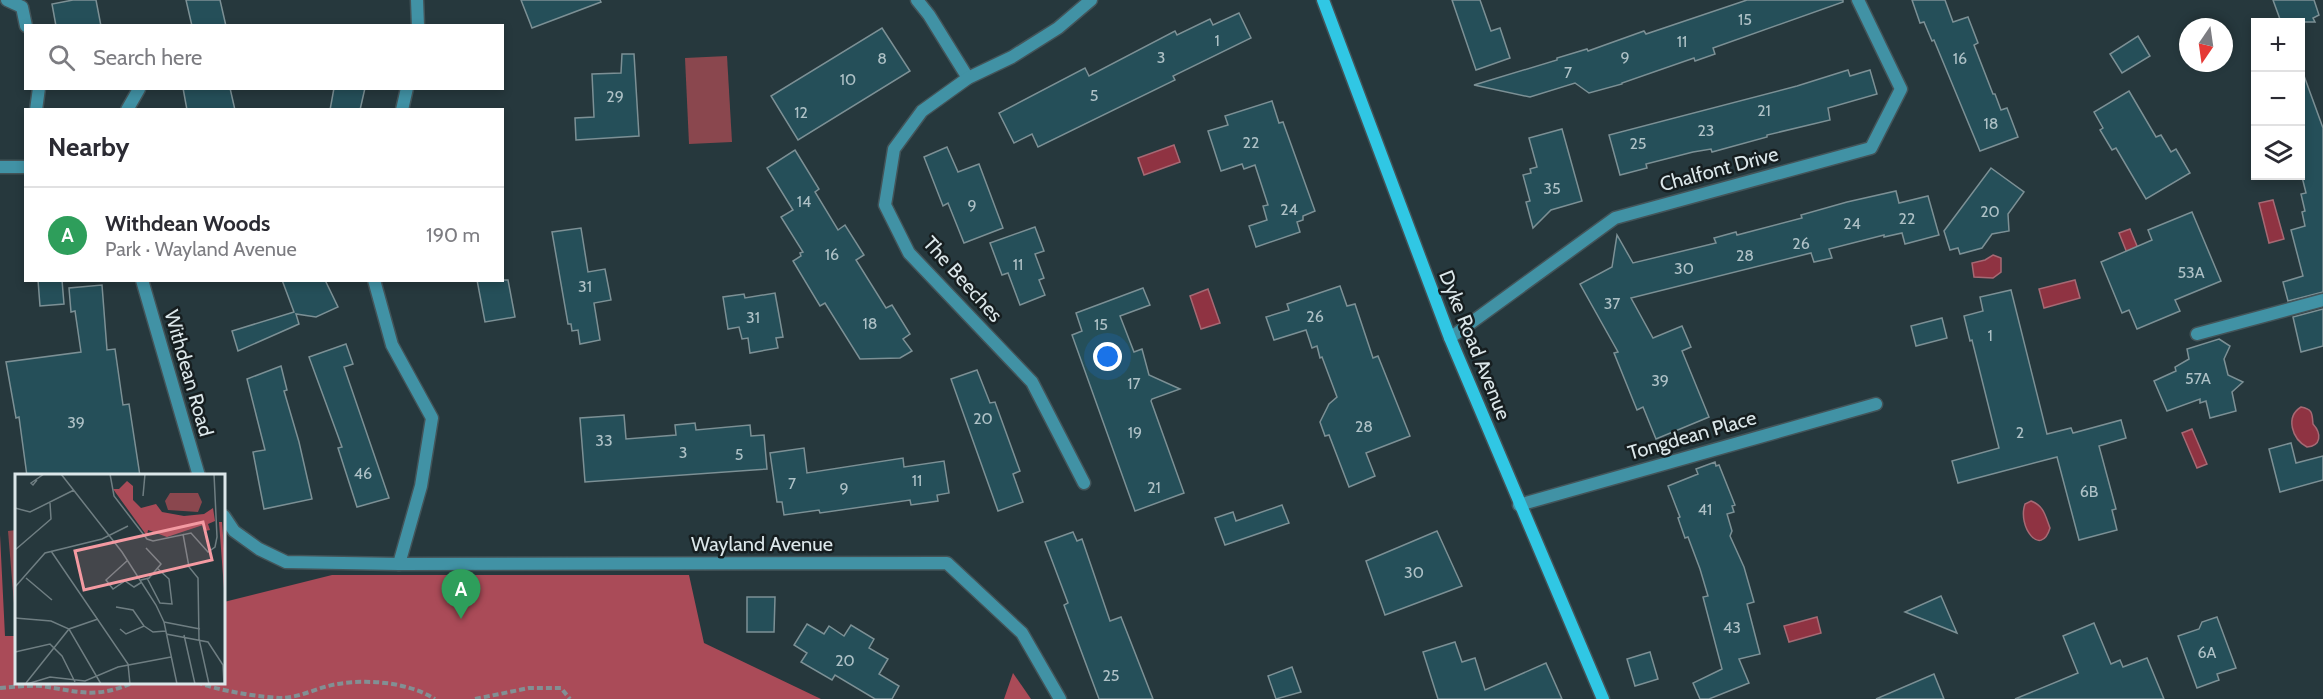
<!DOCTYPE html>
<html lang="en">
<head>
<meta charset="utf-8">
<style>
  :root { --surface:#fff; --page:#f7f7f7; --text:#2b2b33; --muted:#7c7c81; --line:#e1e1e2; --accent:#1a73e8 }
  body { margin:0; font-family:Cabin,sans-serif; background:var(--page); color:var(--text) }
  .controls { position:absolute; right:18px; top:18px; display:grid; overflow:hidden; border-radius:0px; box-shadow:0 3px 9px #0003 }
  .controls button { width:54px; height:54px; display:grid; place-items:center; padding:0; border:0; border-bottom:2px solid var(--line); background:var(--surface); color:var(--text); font:30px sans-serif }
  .compass { position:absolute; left:2179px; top:18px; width:54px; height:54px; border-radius:50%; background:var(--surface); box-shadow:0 3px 9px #0003; rotate:193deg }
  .you { position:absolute; left:1108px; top:357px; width:21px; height:21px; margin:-15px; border:4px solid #fff; border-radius:50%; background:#1a73e8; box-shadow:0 0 0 9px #1a73e833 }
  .badge { display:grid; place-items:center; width:39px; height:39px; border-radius:50%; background:var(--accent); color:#fff; font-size:20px; font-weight:700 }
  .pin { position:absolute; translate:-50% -50px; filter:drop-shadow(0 2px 3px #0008) }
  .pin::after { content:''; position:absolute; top:32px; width:21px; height:18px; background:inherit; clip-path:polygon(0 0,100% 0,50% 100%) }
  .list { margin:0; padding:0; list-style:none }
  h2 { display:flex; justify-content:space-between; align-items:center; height:78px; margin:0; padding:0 24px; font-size:26px }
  h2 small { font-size:20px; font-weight:400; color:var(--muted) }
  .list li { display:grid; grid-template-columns:39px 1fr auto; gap:18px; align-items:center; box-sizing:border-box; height:96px; padding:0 24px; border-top:2px solid var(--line) }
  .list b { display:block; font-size:22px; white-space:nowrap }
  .list p { margin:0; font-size:20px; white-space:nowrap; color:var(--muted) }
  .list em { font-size:20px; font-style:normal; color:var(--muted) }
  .icon { flex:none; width:33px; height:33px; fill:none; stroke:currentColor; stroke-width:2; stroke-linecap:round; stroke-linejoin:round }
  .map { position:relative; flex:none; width:2323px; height:699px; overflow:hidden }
  .search { position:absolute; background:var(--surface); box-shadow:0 3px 9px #0003; left:24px; top:24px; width:480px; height:66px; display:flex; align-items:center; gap:15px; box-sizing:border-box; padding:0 21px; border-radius:0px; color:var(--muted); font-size:22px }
  .panel { position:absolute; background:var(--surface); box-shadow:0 3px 9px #0003; left:24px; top:108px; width:480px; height:174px; border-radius:0px }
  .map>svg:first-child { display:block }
</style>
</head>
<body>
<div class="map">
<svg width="2323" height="699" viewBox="0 0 2323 699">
  <rect width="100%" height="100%" fill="#26383d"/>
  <!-- green -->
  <g fill="#8a474e">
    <polygon points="727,56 732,142 689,144 685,58"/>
    <polygon points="16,530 16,616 15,616 8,531"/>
  </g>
  <!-- forest -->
  <g fill="#aa4b58">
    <polygon points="0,535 5,636 16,636 16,682 224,682 224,602 332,575 689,575 704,643 821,699 0,699"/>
    <polygon points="1013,673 1031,699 1004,699"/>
  </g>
  <!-- water -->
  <g fill="#8f3342" stroke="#a66974" stroke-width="1.5">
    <polygon points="1174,145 1180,162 1144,175 1138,158"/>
    <polygon points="2273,200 2284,239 2269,243 2259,203"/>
    <polygon points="2130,229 2142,258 2131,263 2119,233"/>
    <polygon points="1993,255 2001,258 2001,272 1993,278 1974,277 1972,263 1985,260"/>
    <polygon points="2075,280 2080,298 2044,308 2039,289"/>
    <polygon points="1208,289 1220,323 1201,329 1190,296"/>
    <path d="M2301 407C2313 409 2312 414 2313 424 2322 434 2321 446 2307 447 2292 439 2285 417 2301 407Z"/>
    <polygon points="2192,429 2207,464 2197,468 2182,433"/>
    <path d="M2031 501C2044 506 2045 515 2050 528 2041 558 2017 527 2025 504Z"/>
    <polygon points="1817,617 1821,633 1789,642 1784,626"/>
  </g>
  <!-- building -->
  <g fill="#254f59" stroke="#7c9095" stroke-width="1.5">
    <polygon points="73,0 96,0 101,26 56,26 52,4"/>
    <polygon points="186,0 220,0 226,26 192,26"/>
    <polygon points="521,0 600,0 601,2 532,28"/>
    <polygon points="1452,0 1480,0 1491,31 1500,28 1510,58 1476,70"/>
    <polygon points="1747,0 1843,0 1843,2 1713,48 1715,54 1695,61 1694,58 1622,83 1622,84 1589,93 1575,83 1530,97 1474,85 1557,60 1557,58 1587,49 1588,51 1644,31 1646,34"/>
    <polygon points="1912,0 1945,0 1953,22 1968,17 1978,43 1974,45 1993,94 1995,94 2001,110 2007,108 2018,137 1980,151 1934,40 1932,41 1924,22 1920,23"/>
    <polygon points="2273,0 2314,0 2319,15 2313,18 2315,22 2281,22"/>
    <polygon points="1239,13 1251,38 1173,76 1175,80 1038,147 1032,134 1014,143 999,113 1085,68 1089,76 1175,31 1177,35 1210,19 1213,25"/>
    <polygon points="882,28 910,71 798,140 771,96"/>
    <polygon points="2138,36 2150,56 2122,73 2110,54"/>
    <polygon points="622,54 634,54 639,136 576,140 575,118 594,117 592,74 621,73"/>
    <polygon points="1848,70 1850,76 1870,70 1877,94 1828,108 1830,120 1767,135 1767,137 1712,152 1711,149 1693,152 1646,164 1647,168 1620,175 1609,135 1797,86"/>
    <polygon points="2303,73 2323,128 2323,292 2288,301 2283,282 2303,276 2291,230 2305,226 2302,212 2305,211 2301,194 2306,193 2301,173 2301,74"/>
    <polygon points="183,88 230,88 235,110 187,110"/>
    <polygon points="334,88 365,88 360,110 330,110"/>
    <polygon points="2129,91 2156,137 2161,135 2171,152 2176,149 2190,173 2146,199 2116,148 2112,150 2100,130 2103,128 2094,112"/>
    <polygon points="1272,101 1279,123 1283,122 1315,211 1303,216 1303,220 1297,222 1300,232 1256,247 1249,226 1267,220 1263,206 1268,205 1255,165 1244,169 1242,164 1221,171 1208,131 1228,125 1225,116"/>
    <polygon points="1562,129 1582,201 1551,210 1533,228 1526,202 1530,201 1523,175 1531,173 1530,169 1537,167 1529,138"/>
    <polygon points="947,147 958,172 979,164 1003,228 964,243 948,203 943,206 924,157"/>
    <polygon points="795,150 819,189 815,192 838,230 845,225 864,255 856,260 886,308 892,305 910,334 903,339 912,351 900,358 860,359 825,303 820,306 793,261 801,256 800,253 803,252 781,217 793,210 767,168"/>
    <polygon points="1991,168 2024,192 2008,214 2009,231 1992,234 1982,248 1960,254 1958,248 1950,250 1944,231"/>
    <polygon points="1896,191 1899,203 1928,196 1939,235 1905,244 1902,233 1884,237 1884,235 1829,249 1832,258 1814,262 1811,253 1631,298 1653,338 1682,326 1691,347 1682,351 1709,417 1656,439 1643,407 1637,410 1614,353 1618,352 1580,284 1612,267 1617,235 1633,263 1716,243 1714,238 1736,232 1737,235 1802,218 1801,215 1847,202"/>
    <polygon points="2192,212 2221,281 2175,300 2180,311 2137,329 2129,310 2122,313 2101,262 2152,240 2148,230"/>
    <polygon points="1035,227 1044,251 1035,254 1044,278 1039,280 1045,295 1020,305 1008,273 1002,275 990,243"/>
    <polygon points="581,228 588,272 605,269 611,300 594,303 600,340 580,344 578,330 572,331 571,324 568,324 552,232"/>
    <polygon points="38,280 62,280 64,304 40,306"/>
    <polygon points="282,280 325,280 338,307 316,317 296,314 299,324 238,351 232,331 294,312"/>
    <polygon points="477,280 508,280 515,317 485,322"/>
    <polygon points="102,285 107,350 115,349 123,405 129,404 140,476 27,476 19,417 16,418 6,362 81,352 75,311 71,312 69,288"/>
    <polygon points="1340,286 1347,306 1355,304 1373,358 1378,356 1410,436 1366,453 1375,476 1349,487 1329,435 1325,436 1320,422 1329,404 1337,397 1322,357 1320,358 1317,346 1312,348 1306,330 1274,340 1266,317 1289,310 1287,304"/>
    <polygon points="1143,288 1150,305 1120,316 1134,352 1142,349 1149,375 1180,389 1152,399 1151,401 1184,493 1135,511 1072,335 1082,331 1076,313"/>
    <polygon points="2011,290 2047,434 2071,428 2073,433 2121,420 2126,438 2099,446 2116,509 2112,510 2117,530 2079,540 2057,457 1958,483 1952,461 1999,448 1972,340 1970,341 1964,316 1983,311 1980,297"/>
    <polygon points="775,293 783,337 776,338 778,348 750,353 748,338 742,339 739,327 728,329 723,297 744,294 745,298"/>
    <polygon points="2323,309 2323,346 2301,352 2293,317"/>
    <polygon points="1942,318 1947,338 1916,346 1911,326"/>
    <polygon points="2219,339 2230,346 2224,359 2228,375 2243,382 2232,392 2236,411 2210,418 2206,401 2200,403 2200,399 2167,411 2154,381 2176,371 2175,367 2189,359 2187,349"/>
    <polygon points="346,344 353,364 344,367 389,498 357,507 338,448 342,447 309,357"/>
    <polygon points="281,366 287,390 284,391 299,442 312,499 264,509 253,452 265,450 247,379"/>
    <polygon points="977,370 990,403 995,402 1020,471 1013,474 1023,502 998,511 951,379"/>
    <polygon points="624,415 626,439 676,435 675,425 695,423 696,430 750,425 751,436 764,435 767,469 585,482 580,418"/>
    <polygon points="2291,443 2296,463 2323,456 2323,480 2280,492 2269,449"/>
    <polygon points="804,448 807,473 903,458 904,467 944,461 949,493 937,495 938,501 911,505 910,500 820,513 819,510 784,515 782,502 777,502 770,453"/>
    <polygon points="1715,462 1716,466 1719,465 1735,505 1732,506 1734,512 1727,514 1732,531 1730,536 1744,567 1754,602 1747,604 1760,654 1739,659 1749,683 1709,699 1700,699 1693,683 1722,669 1703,597 1708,596 1700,569 1688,537 1685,538 1678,518 1680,517 1668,486 1698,474 1696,469"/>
    <polygon points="1282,505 1289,523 1225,545 1215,518 1233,512 1236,521"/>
    <polygon points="1437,531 1462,586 1385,615 1366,561"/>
    <polygon points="1073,532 1077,541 1082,539 1110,621 1121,617 1153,699 1099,699 1064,605 1068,603 1045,542"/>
    <polygon points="1941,596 1957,633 1905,612"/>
    <polygon points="747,597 775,597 774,632 747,632"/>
    <polygon points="2217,617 2236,668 2217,674 2219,680 2197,688 2178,636 2199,629 2202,622"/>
    <polygon points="2094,623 2111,664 2120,660 2123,667 2147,658 2164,699 2015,699 2078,673 2063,636"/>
    <polygon points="807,624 824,634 829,626 844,636 851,625 874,639 869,648 888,659 879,674 899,686 892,699 875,699 835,675 832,680 801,662 807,653 794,645"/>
    <polygon points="1455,642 1462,662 1475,658 1485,690 1546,663 1562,699 1438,699 1423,652"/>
    <polygon points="1650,652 1658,679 1635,686 1627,659"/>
    <polygon points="1292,667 1301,692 1276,699 1268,676"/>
    <polygon points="1934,674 1944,699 1876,699"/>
  </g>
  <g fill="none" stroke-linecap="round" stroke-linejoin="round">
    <!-- lane casing -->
    <g stroke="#435459" stroke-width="15">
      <g id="lane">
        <polyline points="2197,334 2323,300"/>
        <polyline points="1519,505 1876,404"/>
      </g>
    </g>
    <!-- street casing -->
    <g stroke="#435459" stroke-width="15">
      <g id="street">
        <polyline points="7,0 22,7 26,26"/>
        <polyline points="417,0 418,26"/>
        <polyline points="917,0 929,15 968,78"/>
        <polyline points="36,110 39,88"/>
        <polyline points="127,110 139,89"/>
        <polyline points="402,110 407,88"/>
        <polyline points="0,167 26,167"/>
        <polyline points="142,280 199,476"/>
        <polyline points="374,280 392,345 432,418 421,486 399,564"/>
        <polyline points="1450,338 1615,218 1871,148 1901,89 1858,0"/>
        <polyline points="1084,483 1032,382 909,253 885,205 894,149 922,111 968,78 1012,57 1058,28 1091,0"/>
        <polyline points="224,516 234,531 259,549 286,562 399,564 947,563 1022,633 1060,699"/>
      </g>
    </g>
    <!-- secondary casing -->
    <g stroke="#435459" stroke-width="15">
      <polyline id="secondary" points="1323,0 1450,338 1603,699"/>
    </g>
    <!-- path -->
    <g stroke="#829094" stroke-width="4" stroke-dasharray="6 3" stroke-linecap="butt">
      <path d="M197 682C214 690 264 698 283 698 301 697 319 687 337 684 369 679 407 682 435 699"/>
      <path d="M0 688C14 687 29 685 42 686 80 692 97 699 134 682"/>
      <polyline points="475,699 529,688 561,688 570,699"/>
    </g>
    <!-- lane -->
    <use href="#lane" stroke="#4192a5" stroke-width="12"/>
    <!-- street -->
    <use href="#street" stroke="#4192a5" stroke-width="12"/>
    <!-- secondary -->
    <use href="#secondary" stroke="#30c7e4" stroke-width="12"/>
  </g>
  <g text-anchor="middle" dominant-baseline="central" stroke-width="5" stroke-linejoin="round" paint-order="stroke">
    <!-- number labels -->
    <g font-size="16" fill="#aec1c6">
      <text x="1745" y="19">15</text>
      <text x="1217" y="40">1</text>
      <text x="1682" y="41">11</text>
      <text x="1161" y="57">3</text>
      <text x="1625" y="57">9</text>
      <text x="882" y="58">8</text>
      <text x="1960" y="58">16</text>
      <text x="1568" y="72">7</text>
      <text x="848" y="79">10</text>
      <text x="1094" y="95">5</text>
      <text x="615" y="96">29</text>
      <text x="1764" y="110">21</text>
      <text x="801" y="112">12</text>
      <text x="1991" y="123">18</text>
      <text x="1706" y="130">23</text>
      <text x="1251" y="142">22</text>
      <text x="1638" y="143">25</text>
      <text x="1552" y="188">35</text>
      <text x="804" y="201">14</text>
      <text x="972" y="205">9</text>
      <text x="1289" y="209">24</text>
      <text x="1990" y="211">20</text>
      <text x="1907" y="218">22</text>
      <text x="1852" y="223">24</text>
      <text x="1801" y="243">26</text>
      <text x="832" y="254">16</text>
      <text x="1745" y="255">28</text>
      <text x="1018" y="264">11</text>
      <text x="1684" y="268">30</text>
      <text x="2191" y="272">53A</text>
      <text x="585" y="286">31</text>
      <text x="1612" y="303">37</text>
      <text x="1315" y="316">26</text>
      <text x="753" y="317">31</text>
      <text x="870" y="323">18</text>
      <text x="1101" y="324">15</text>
      <text x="1990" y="335">1</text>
      <text x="2198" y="378">57A</text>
      <text x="1660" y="380">39</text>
      <text x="1134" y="383">17</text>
      <text x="983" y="418">20</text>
      <text x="76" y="422">39</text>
      <text x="1364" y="426">28</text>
      <text x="1135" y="432">19</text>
      <text x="2020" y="432">2</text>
      <text x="604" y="440">33</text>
      <text x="683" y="452">3</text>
      <text x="739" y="454">5</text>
      <text x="363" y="473">46</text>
      <text x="917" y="480">11</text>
      <text x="792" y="483">7</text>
      <text x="1154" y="487">21</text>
      <text x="844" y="488">9</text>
      <text x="2089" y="491">6B</text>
      <text x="1705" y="509">41</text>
      <text x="1414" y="572">30</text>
      <text x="1732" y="627">43</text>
      <text x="2207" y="652">6A</text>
      <text x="845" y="660">20</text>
      <text x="1111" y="675">25</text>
    </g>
    <!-- street labels -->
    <g font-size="20" fill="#dce7ea" stroke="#161e20">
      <text transform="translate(1719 169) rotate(-15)">Chalfont Drive</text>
      <text transform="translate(963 279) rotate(48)">The Beeches</text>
      <text transform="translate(1475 345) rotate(68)">Dyke Road Avenue</text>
      <text transform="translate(189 373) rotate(74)">Withdean Road</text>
      <text transform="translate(1692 435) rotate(-16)">Tongdean Place</text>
      <text x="762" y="544">Wayland Avenue</text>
    </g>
  </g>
  <!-- overview -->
  <g transform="translate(15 474)">
    <rect width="210" height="210" fill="#26383d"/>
    <path d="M155 19H183L187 28 183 38 153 36 150 27Z" fill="#8a474e"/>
    <path d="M112 7 118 12V26L126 34 141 30 147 38 169 42 189 40 198 34 200 47 193 50 195 56 190 57 188 51 152 63 133 56 132 62 98 15H104ZM204 48H207L210 88V128Z" fill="#aa4b58"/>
    <path fill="none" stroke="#6f7e82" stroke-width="1.5" d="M46 0 107 78 141 131 149 148 162 210M95 0 99 22 132 65 138 67 176 59 193 78 200 73 202 63 199 0M22 6 18 11 16 9 29 0M128 22 130 0M0 34 15 38 59 16M168 60 174 93 183 104 184 165 194 210M0 76 36 45 35 29M36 77 113 190 115 210M113 86 91 106 98 115 110 107 119 113 127 108M11 104 37 126M132 104 145 129 157 130 154 105 142 94M126 106 134 104 146 90 131 74M0 113 30 79 87 65 113 52M101 133 118 136 129 152M0 144 36 147 54 155 86 210M149 148 185 155M105 155 111 160 129 152 138 158 151 157M151 160 193 168 208 191 209 210M169 161 180 210M0 178 35 170 47 182 60 208M11 209 54 155 83 145M12 210 35 203 70 207 103 193 156 183"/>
    <path fill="#f49aa2" fill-opacity="0.15" stroke="#f49aa2" stroke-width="3" d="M188 48 197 86 69 116 60 77Z"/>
    <rect width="210" height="210" fill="none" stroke="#dce7ea" stroke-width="3"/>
  </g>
</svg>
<div class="controls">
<button>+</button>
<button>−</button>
<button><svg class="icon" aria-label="layers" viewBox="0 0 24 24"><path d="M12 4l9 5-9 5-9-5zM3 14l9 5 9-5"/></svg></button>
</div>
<svg class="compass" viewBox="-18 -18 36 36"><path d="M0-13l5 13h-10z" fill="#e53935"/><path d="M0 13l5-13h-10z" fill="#7c7c81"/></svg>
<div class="you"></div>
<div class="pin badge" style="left:461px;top:619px;background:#2e9e5b">A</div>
<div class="search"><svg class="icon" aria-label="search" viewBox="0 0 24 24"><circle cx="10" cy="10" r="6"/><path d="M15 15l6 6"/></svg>Search here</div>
<section class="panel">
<h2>Nearby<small></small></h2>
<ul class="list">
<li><span class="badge" style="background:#2e9e5b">A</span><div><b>Withdean Woods</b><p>Park · Wayland Avenue</p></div><em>190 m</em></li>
</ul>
</section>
</div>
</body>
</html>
